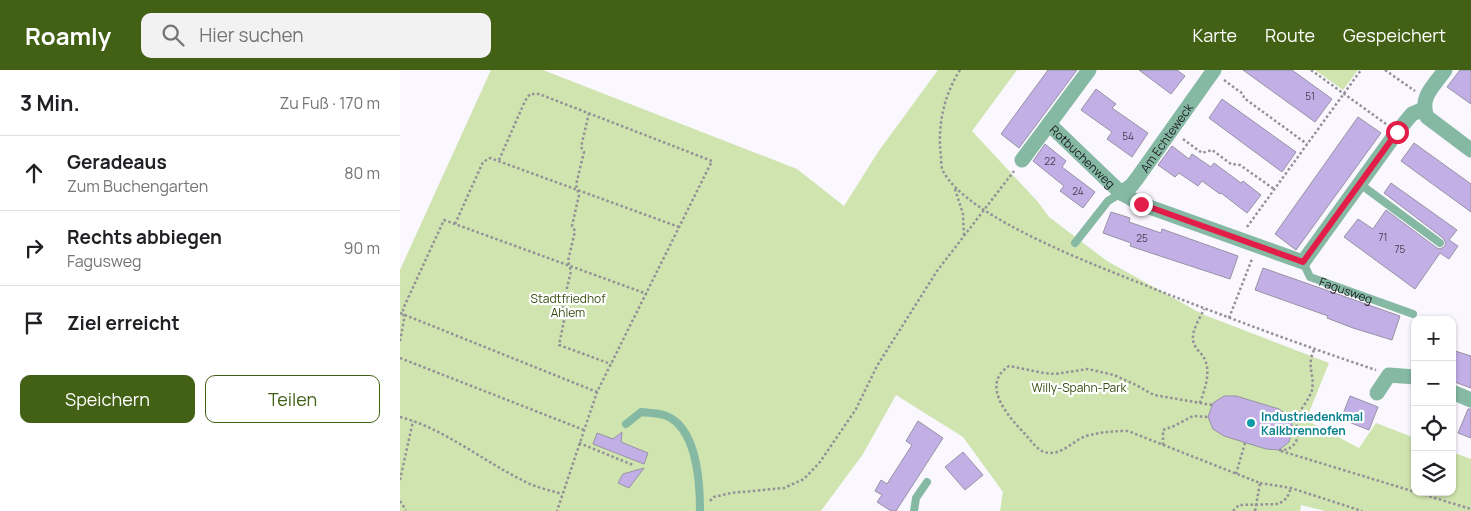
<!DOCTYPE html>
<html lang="de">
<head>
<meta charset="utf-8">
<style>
  :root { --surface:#fff; --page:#f2f2f2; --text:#202124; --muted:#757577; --line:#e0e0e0; --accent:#426114 }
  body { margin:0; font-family:Manrope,sans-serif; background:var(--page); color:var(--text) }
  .controls { position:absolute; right:15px; bottom:15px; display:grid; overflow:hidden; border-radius:10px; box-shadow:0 1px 4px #0004 }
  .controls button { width:45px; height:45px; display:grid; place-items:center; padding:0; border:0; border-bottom:1px solid var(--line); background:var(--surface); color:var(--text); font:25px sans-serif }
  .stop { position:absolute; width:15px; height:15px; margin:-11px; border:4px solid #e11d48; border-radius:50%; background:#fff }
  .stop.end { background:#e11d48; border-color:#fff; box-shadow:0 1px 5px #0008 }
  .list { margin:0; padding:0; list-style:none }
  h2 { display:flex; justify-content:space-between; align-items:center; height:65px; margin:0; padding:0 20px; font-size:21px }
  h2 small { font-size:16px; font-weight:400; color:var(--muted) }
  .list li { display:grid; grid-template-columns:32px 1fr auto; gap:15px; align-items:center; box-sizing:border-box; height:75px; padding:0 20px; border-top:1px solid var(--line) }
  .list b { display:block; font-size:19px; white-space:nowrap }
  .list p { margin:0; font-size:16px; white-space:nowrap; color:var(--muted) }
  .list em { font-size:16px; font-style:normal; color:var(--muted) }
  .actions { display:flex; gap:10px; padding:15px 20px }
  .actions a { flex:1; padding:11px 0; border:1px solid var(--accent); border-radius:10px; text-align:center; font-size:18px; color:var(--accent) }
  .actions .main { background:var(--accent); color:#fff }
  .icon { flex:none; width:28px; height:28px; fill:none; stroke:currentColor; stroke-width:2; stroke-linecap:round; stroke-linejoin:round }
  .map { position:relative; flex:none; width:1071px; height:441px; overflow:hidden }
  header { display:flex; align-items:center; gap:30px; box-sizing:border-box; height:70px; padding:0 25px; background:var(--accent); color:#fff }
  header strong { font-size:24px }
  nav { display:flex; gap:28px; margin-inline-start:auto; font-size:18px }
  .search { width:350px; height:45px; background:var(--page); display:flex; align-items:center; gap:12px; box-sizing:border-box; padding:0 18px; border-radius:10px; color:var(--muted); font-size:19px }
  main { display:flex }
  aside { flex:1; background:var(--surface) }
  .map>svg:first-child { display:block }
</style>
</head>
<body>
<header>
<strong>Roamly</strong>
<div class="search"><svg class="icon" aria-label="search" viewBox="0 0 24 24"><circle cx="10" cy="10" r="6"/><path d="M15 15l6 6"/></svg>Hier suchen</div>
<nav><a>Karte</a><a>Route</a><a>Gespeichert</a></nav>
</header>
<main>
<aside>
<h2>3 Min.<small>Zu Fuß · 170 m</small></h2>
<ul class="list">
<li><svg class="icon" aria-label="ahead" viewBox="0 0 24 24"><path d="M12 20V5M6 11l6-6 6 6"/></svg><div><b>Geradeaus</b><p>Zum Buchengarten</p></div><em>80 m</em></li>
<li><svg class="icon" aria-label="right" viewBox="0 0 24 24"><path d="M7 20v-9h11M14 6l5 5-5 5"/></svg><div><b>Rechts abbiegen</b><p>Fagusweg</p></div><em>90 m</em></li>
<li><svg class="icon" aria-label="arrive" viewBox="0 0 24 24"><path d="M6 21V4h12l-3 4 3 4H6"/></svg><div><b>Ziel erreicht</b></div></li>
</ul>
<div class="actions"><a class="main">Speichern</a><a>Teilen</a></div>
</aside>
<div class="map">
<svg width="1071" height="441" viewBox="0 0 1071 441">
  <rect width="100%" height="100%" fill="#faf7ff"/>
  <!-- green -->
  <g fill="#cfe4ae">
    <polygon points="91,0 143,0 397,99 444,136 478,82 538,0 617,0 572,61 638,132 649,147 707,191 802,244 929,293 906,350 959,378 976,353 1015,368 1015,422 1052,422 1052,382 1071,389 1071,441 925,441 901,435 900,441 600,441 603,422 563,367 496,325 463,384 421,441 0,441 0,200"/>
    <polygon points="915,0 958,0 943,20"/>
  </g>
  <!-- building -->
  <g fill="#c1afe6" stroke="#9892a4">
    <polygon points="648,0 677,0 619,78 601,64"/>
    <polygon points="739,0 777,0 785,6 771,24"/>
    <polygon points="843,0 892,0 932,29 915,52"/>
    <polygon points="1060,0 1071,0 1071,34 1047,17"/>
    <polygon points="696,19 716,34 712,38 748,63 732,87 707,69 712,62 681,40"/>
    <polygon points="822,29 896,82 882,102 809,48"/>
    <polygon points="958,47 981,63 896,180 875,164"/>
    <polygon points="1014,73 1071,114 1071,142 1001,91"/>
    <polygon points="645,74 666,91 662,97 695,122 683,138 660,121 664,116 633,91"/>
    <polygon points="772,76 789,89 792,84 811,97 814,93 841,113 843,111 861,125 847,143 821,123 820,124 802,111 798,116 779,103 775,107 758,95"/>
    <polygon points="991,113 1057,160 1049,170 1058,176 1049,189 1040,183 1015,219 944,167 958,149 973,159 986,140 1037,178 1040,179 1044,177 1046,173 1043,168 984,123"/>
    <polygon points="711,142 730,148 729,152 761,163 762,159 838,186 830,209 754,184 730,176 731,173 703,163"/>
    <polygon points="863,198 1000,246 992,270 953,258 927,248 928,246 855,220"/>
    <polygon points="1052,280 1071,286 1071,318 1052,311"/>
    <polygon points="824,326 836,326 879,339 887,345 890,347 893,359 889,372 879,380 866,379 824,366 813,359 808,347 813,333"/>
    <polygon points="950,326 978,337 969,360 941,349"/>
    <polygon points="1068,339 1071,339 1071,368 1058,363"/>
    <polygon points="518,351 543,368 496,441 491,441 477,432 482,425 475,421 481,410 487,414 512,375 506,371"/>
    <polygon points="222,362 221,372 248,383 244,394 193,374 197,363 213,369"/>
    <polygon points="563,382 583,405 565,420 545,397"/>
    <polygon points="244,398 229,418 218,413 223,404"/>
  </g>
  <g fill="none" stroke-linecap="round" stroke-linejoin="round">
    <!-- path -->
    <g stroke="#939098" stroke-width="2.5" stroke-dasharray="2.5 2.5" stroke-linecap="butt">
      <path d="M560 0C544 25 537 56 541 87 541 91 541 97 543 101 568 149 701 197 752 218 826 247 901 275 976 300"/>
      <polyline points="911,0 986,54"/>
      <polyline points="985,0 1015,21"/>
      <polyline points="824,10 843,24 844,28 907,74"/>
      <polyline points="189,43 181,77 184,82 176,115 179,125 172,156 175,161 168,191 171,201 162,239 165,246 159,275 211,294"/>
      <polyline points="783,69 802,83 812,80 831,94 840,95 874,119"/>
      <polyline points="99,90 125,31 130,24 139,24 312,91 197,322 157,441"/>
      <polyline points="555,119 563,144 564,165"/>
      <polyline points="55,154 83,92 90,88 279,157"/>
      <polyline points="847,157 961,0"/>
      <polyline points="0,243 197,322"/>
      <polyline points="829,248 852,189"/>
      <polyline points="0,271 4,250 3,239 44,150 247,224"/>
      <polyline points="0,288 184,360"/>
      <path d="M800 333C805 319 812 300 803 286 799 281 793 276 793 269 792 260 800 248 804 239"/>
      <path d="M812 335 754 325 736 315 714 305 688 299 655 304 644 303 609 296C580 315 608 346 624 363 630 369 636 379 644 382 661 387 672 371 686 366 701 362 713 361 728 361L860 413 855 441"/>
      <path d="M0 347C43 358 83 391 122 410 134 417 149 420 162 424"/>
      <path d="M896 353C898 340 909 331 912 320 915 304 906 297 914 280"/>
      <polyline points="179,373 233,395"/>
      <polyline points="763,375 763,360 774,356 793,346 808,347"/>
      <path d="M879 380C898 382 905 358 890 347"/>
      <polyline points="881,381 1071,439"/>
      <polyline points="836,404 845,373"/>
      <polyline points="0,410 13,351"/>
      <polyline points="860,413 891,418 962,441"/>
      <polyline points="0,431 6,440"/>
      <polyline points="310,431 314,427 331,423 384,418 404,409 420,392 456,339 477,296 537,201 614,101"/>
      <polyline points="833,441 839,435 879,434 887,428 891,418"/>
    </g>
    <!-- lane -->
    <g stroke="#85b9a4" stroke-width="8">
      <polyline points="960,114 1040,173"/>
      <polyline points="675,173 708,131 721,123"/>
      <path id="s1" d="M903 192 910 207 1013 244"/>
      <path d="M226 354 241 342C248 343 257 343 264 345 297 356 300 413 300 441"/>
      <polyline points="514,441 516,428 527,412"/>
    </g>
    <!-- street -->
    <g stroke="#85b9a4" stroke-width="15">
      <path id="s2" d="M689 0 649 54 721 123 741 134 903 192 997 62 1012 44 1024 39"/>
      <path d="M1045 0C1034 16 1019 27 1027 47L1071 80"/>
      <polyline points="622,90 649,54"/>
      <path id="s3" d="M721 123 732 115 738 107 814 0"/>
      <polyline points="1052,322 1071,330"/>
      <polyline points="977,323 989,305 1015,307"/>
    </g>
  </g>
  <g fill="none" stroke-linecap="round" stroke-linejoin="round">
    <!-- route -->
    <polyline stroke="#e11d48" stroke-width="6" points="741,134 903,192 997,62"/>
  </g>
  <!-- markers -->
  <circle fill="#0f9aa8" stroke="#fff" stroke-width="2" cx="851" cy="353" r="5"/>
  <g text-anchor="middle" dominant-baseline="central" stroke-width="4.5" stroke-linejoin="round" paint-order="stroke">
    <!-- number labels -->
    <g font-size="10" fill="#464053">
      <text x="910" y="26">51</text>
      <text x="728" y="66">54</text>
      <text x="650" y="91">22</text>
      <text x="678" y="121">24</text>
      <text x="983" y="167">71</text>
      <text x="742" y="168">25</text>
      <text x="1000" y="179">75</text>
    </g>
    <!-- street labels -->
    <g font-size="12" fill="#1d1b22" stroke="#fff">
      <text stroke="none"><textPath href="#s3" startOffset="72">Am Echteweck</textPath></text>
      <text stroke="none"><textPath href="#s2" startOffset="114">Rotbuchenweg</textPath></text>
      <text stroke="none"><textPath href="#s1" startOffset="55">Fagusweg</textPath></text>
    </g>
    <!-- park labels -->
    <g font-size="12" fill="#3a4d10" stroke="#fff">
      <text x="168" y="228">Stadtfriedhof<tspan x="168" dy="14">Ahlem</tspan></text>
      <text x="679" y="317">Willy-Spahn-Park</text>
    </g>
    <!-- culture labels -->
    <g font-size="12" font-weight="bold" fill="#0d838f" stroke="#fff" text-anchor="start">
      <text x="861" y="346">Industriedenkmal<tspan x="861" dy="14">Kalkbrennofen</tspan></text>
    </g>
  </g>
</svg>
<div class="controls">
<button>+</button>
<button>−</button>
<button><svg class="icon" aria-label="locate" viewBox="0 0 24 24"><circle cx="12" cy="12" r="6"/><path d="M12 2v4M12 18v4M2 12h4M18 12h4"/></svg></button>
<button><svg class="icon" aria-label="layers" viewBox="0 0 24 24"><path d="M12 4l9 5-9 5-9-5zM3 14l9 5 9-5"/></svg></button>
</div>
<div class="stop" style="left:997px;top:62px"></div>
<div class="stop end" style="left:741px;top:134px"></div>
</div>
</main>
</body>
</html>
